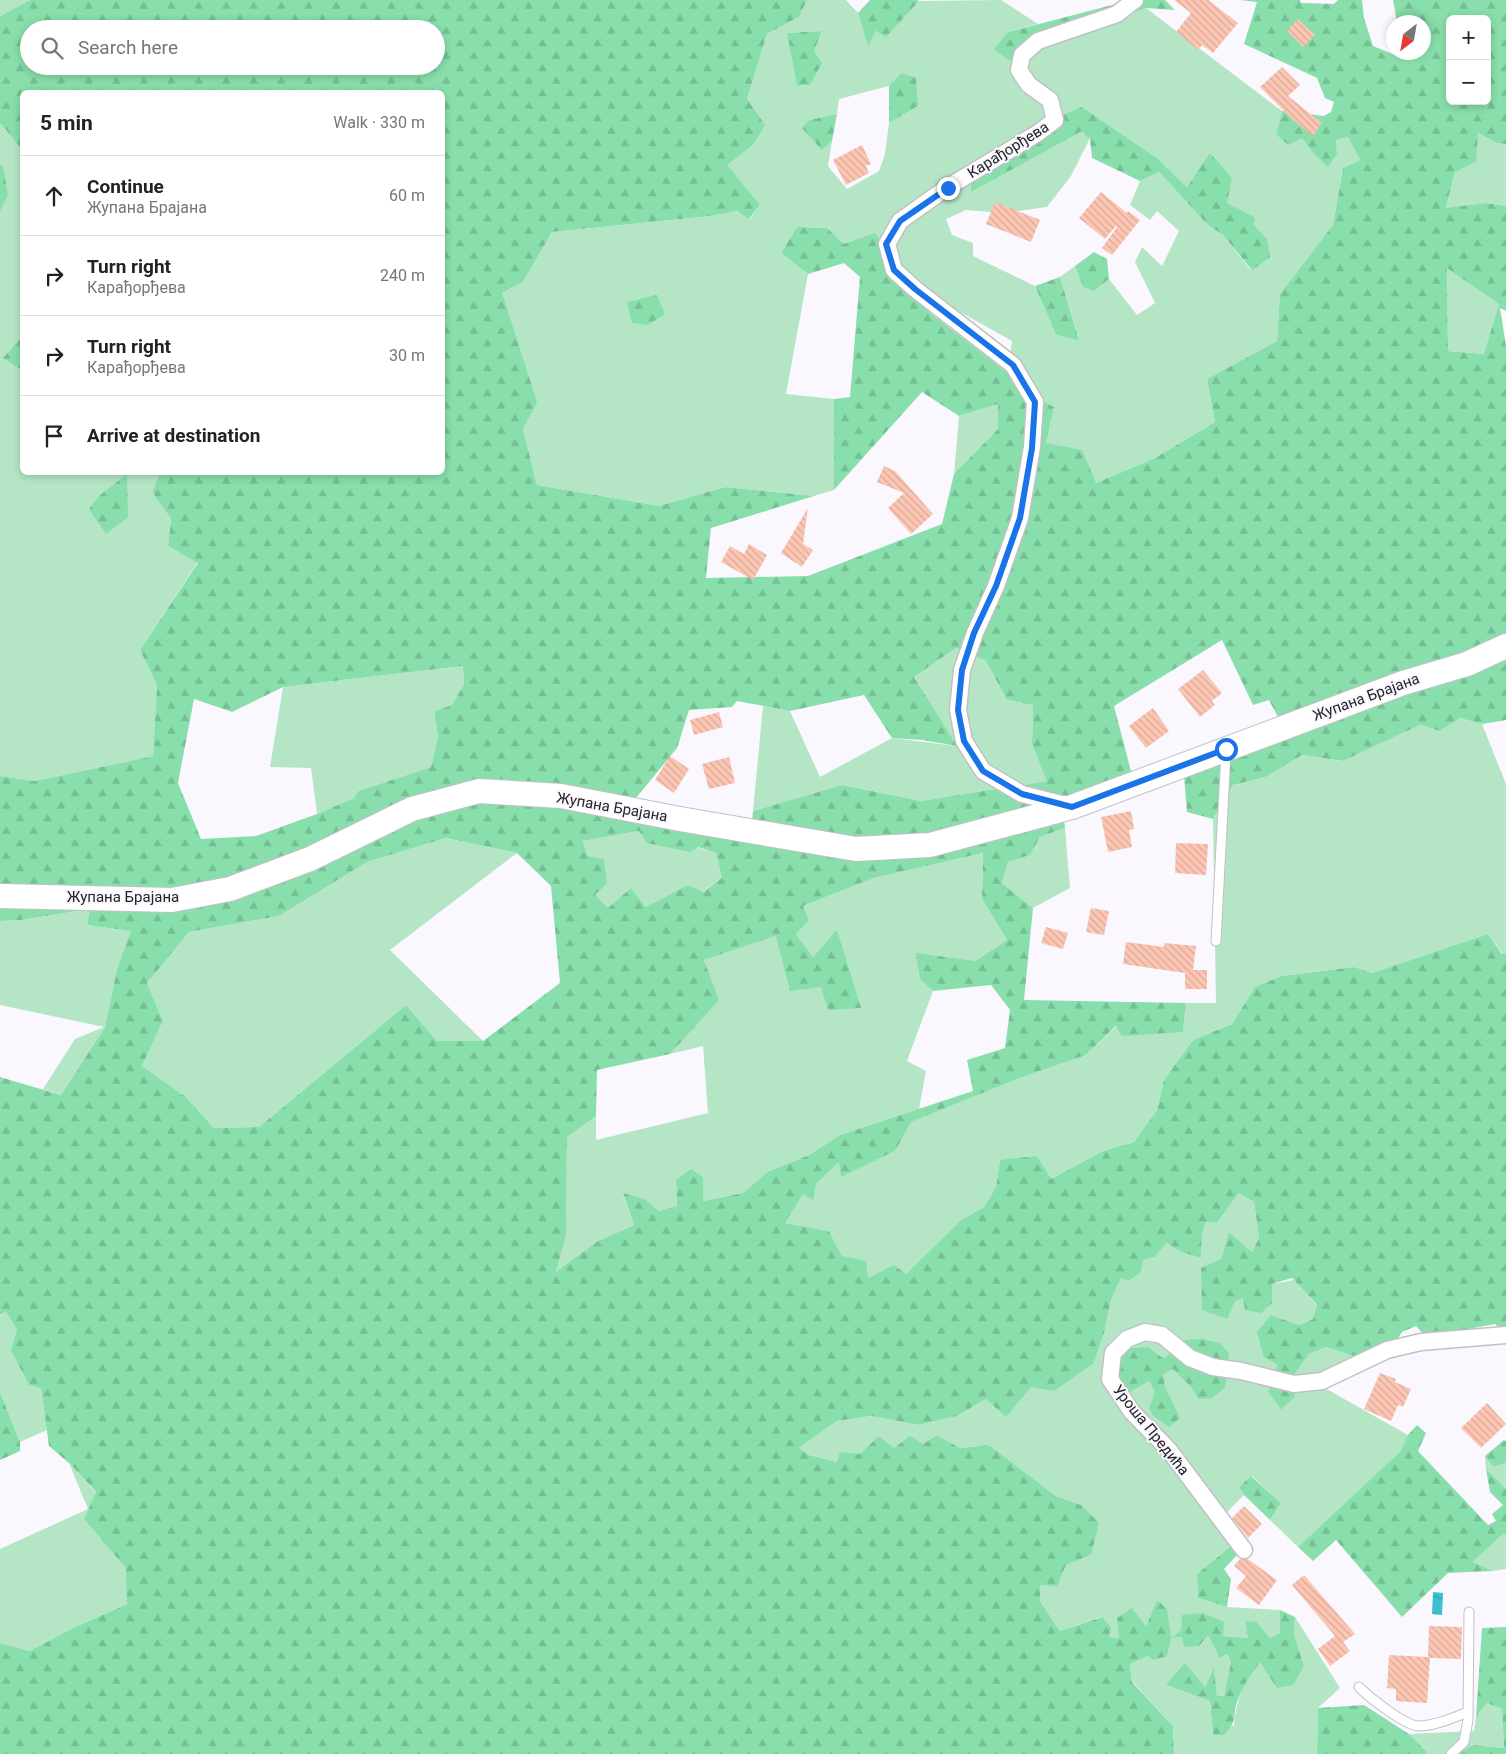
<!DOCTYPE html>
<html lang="en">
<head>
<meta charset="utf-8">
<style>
  :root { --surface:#fff; --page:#f6f6f6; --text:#222; --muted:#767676; --line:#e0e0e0 }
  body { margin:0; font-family:Roboto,sans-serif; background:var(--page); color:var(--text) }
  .controls { position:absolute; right:15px; top:15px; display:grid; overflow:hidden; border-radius:8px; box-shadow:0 2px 8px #0003 }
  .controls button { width:45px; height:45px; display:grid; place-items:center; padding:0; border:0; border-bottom:1px solid var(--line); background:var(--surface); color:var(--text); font:25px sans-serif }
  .compass { position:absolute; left:1386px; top:15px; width:45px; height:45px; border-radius:50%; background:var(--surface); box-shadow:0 2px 8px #0003; rotate:211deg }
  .stop { position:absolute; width:15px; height:15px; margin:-11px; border:4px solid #1a73e8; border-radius:50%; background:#fff }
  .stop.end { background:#1a73e8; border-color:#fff; box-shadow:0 1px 5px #0008 }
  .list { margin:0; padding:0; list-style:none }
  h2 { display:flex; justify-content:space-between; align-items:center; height:65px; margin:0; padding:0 20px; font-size:21px }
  h2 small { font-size:16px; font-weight:400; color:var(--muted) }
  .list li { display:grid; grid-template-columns:32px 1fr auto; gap:15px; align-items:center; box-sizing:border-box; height:80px; padding:0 20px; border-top:1px solid var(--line) }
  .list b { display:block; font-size:19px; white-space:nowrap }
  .list p { margin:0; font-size:16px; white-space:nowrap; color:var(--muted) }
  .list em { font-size:16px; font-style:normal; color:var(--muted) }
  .icon { flex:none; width:28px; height:28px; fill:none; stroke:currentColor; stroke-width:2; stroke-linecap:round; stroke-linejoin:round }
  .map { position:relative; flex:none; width:1506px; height:1754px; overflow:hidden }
  .search { position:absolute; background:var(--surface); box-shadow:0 2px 8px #0003; left:20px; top:20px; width:425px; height:55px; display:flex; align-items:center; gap:12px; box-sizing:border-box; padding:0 18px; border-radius:28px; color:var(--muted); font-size:19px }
  .panel { position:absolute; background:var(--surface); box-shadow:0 2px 8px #0003; left:20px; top:90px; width:425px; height:385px; border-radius:8px }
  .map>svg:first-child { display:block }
</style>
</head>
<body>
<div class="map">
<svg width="1506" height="1754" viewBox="0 0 1506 1754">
  <defs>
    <pattern id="forest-firs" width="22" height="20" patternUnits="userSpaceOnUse" patternTransform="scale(1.25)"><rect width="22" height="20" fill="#88dfab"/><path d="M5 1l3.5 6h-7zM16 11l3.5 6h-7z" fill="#75bf93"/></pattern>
    <pattern id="water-ripples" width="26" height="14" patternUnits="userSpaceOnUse" patternTransform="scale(1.25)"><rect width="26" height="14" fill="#3cc1d0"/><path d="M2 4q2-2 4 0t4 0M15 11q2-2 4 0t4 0" fill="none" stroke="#329da9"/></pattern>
    <pattern id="building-back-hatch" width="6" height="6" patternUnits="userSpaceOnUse" patternTransform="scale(1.25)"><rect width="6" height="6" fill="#fcc6b3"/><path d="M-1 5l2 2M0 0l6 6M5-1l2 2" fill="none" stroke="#d8aa9a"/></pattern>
  </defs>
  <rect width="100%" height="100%" fill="#faf8fe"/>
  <!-- green -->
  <g fill="#b4e6c6" fill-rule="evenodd">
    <polygon points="0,0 30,0 0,16"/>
    <path d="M807 0H846L858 13 868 45 876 31 886 36 919 1 1001 0 1038 24 1008 32 1010 61 1146 8 1282 111 1276 134 1302 138 1313 153 1337 154 1336 140 1348 137 1360 160 1343 168 1333 225 1280 294 1277 341 1207 379 1215 422 1155 458 1096 483 1046 443 1054 407 1013 384 1008 373 1012 341 955 309 906 279 844 244 827 228 797 227 781 253 808 274 786 394 834 399V490L814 496 725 487 659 506 537 485 523 429 502 293 523 282 552 232 711 216 737 211 750 219 760 205 726 165 753 145 747 99 767 34 799 17ZM822 31 814 51 787 33ZM901 73 918 106 889 123 885 154 879 171 847 189 828 166 832 141 822 149 809 120 837 114 839 99 889 86ZM1082 107 1157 158 1187 187 1211 153 1226 203 1255 217 1252 224 1267 239 1251 270 1223 235 1208 225 1159 172 1140 181 1130 205 1150 220 1157 211 1179 231 1162 266 1142 247 1135 262 1155 303 1137 315 1109 279 1094 291 1083 287 1075 266 1060 277 1079 339 1056 335 1035 286 973 256V243L952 235 946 219 966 210 1002 213 1047 207 1071 176 1090 138 1082 130 971 192Z"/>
    <polygon points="0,124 2,125 22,150 22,287 21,289 22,290 22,337 4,358 22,370 22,472 160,473 152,492 171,519 168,546 198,562 140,650 157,685 153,756 35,781 0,776"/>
    <polygon points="1478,133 1496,143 1506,144 1506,206 1486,203 1446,209 1455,172"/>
    <polygon points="1447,267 1499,304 1485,354 1448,351"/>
    <polygon points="998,404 998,429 954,474 959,416"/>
    <polygon points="956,648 986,661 1007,700 1033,705 1032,744 1048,781 921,801 842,785 753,811 763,706 790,711 820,777 892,738 956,746 914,677"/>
    <polygon points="463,666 464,684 452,705 434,711 438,736 431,767 358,791 354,798 317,814 311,768 270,767 283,687"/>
    <polygon points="1460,718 1482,724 1506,784 1506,953 1503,954 1488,934 1372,973 1353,967 1281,976 1255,987 1232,1024 1193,1040 1164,1080 1157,1110 1134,1142 1103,1151 1051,1179 1000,1160 996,1187 984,1207 961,1220 906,1274 868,1278 842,1256 829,1231 785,1223 803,1193 816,1184 840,1161 841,1176 895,1151 910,1122 1017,1079 1086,1055 1117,1026 1183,1032 1186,1003 1216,1003 1213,819 1233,785 1266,777 1302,755 1343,761 1420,725 1440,731"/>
    <polygon points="1065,828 1070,888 1033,908 1002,883 1008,862 1030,855 1040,837"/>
    <polygon points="639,831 716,853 722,878 702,892 688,885 645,907 608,908 595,895 583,841"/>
    <polygon points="446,838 517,853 390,950 483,1041 437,1041 406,1005 259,1127 214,1128 186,1097 142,1066 163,1021 147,983 189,932 279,916 367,862"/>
    <polygon points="983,853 982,899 1007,940 975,961 920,979 933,991 907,1061 926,1071 919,1109 840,1135 809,1155 767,1172 743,1193 703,1201 676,1181 677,1206 659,1211 644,1200 623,1194 634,1225 598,1241 556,1273 566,1236 567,1137 596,1116 596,1140 708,1113 703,1046 670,1054 718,1000 704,960 776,936 822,987 860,1008 837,931 813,957 796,934 803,906 874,878"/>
    <polygon points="90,909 87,925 132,931 117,969 105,1027 61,1095 43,1089 75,1039 104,1027 0,1005 0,921 21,920"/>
    <path d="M1239 1193 1254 1202 1259 1238 1252 1252 1229 1232 1221 1259 1236 1300 1243 1298 1272 1303V1284L1294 1280 1317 1306 1313 1319 1299 1325 1271 1315 1277 1364 1268 1392 1281 1410 1295 1397 1293 1377 1309 1354 1326 1347 1359 1358 1323 1387 1408 1435 1402 1451 1298 1547 1270 1520 1281 1503 1252 1476 1239 1487 1244 1495 1225 1514 1231 1546 1197 1574 1198 1598 1227 1607 1280 1610V1633L1270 1638 1257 1622H1245L1248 1638 1223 1636 1181 1630 1172 1638 1208 1634 1220 1658 1227 1654 1231 1662 1224 1696H1217L1214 1669 1205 1687 1166 1685 1210 1701 1213 1735 1234 1725C1237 1697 1243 1683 1260 1661L1304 1666 1294 1634 1295 1617 1340 1688 1318 1708 1317 1754H1174L1173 1726 1132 1681 1130 1664 1148 1656 1167 1609 1157 1600 1146 1626 1132 1608 1119 1638 1108 1637 1101 1617 1060 1631 1040 1601V1585L1057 1587 1066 1565 1091 1555 1081 1505 1056 1496 989 1445 960 1448 937 1435 923 1444 860 1455 837 1462 809 1455 797 1448 837 1421 871 1416 918 1425 957 1416 986 1399 1031 1387 1094 1363 1104 1333 1111 1300 1121 1278 1143 1260 1155 1257 1167 1243 1181 1252 1201 1258 1202 1234 1206 1222 1217 1223Z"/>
    <polygon points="6,1312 17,1330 41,1388 47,1430 20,1442 0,1392 0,1316"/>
    <polygon points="1485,1456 1493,1467 1506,1463 1506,1489 1486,1469"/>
    <polygon points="69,1463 96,1493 84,1519 127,1568 127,1604 73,1628 30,1651 0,1643 0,1549 88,1509"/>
    <polygon points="1503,1534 1506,1534 1506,1569 1493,1571 1473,1562"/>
    <polygon points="1487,1703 1502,1709 1504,1748 1473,1745 1455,1754 1426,1754 1427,1752 1409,1734 1474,1731 1476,1717"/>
  </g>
  <!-- forest -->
  <g fill="url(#forest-firs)" fill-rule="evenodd">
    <path d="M30 0H807L799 17 767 34 747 99 765 125 753 145 727 165 760 205 749 219 737 211 711 216 552 232 523 282 502 293 537 402 523 429 537 485 659 506 725 487 814 496 711 528 706 578 808 576 942 524 954 474 998 429V404L959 416 922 392 834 490V399L850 397 860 277 844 263 808 274 781 253 797 227 827 228 844 244 875 233 929 312 1008 373 1013 384 1054 407 1046 443 1082 450 1096 483 1155 458 1215 422 1207 379 1277 341 1280 294 1333 225 1343 168 1360 160 1348 137 1336 140 1337 154 1328 167 1313 153 1302 138 1288 145 1276 134 1282 111 1324 116 1331 112 1334 102 1325 98 1317 78 1244 44 1257 2 1240 0H1300L1301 3 1334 4 1338 0H1362L1364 18 1373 46 1395 55 1396 53 1424 52V22H1397L1393 0H1506V144L1496 143 1478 133 1476 162 1455 172 1446 208 1486 203 1506 206V311L1500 308 1506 346V720L1482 724 1460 718 1440 731 1420 725 1343 761 1302 755 1266 777 1233 785 1213 819 1187 812 1184 776 1278 717 1269 700 1253 705 1222 640 1114 706 1132 775 1064 819 1065 828 1040 837 1030 855 1008 862 1002 883 1033 908 1024 1000 1186 1003 1183 1032 1122 1036 1116 1026 1086 1055 1017 1079 911 1122 895 1151 841 1177 839 1162 816 1184 813 1200 803 1194 785 1223 829 1231 842 1256 866 1261 868 1278 894 1265 906 1274 961 1220 984 1207 996 1187 1000 1160 1037 1156 1051 1179 1103 1151 1134 1142 1157 1110 1164 1080 1193 1040 1232 1024 1255 987 1281 976 1354 967 1372 973 1488 934 1502 954 1506 953V1330H1502L1495 1324 1426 1337 1416 1326 1402 1332 1393 1345 1359 1358 1326 1347 1309 1354 1293 1377 1295 1397 1281 1410 1268 1392 1277 1364 1264 1357 1257 1332 1271 1315 1299 1325 1313 1319 1317 1305 1292 1278 1272 1284V1303L1261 1313 1245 1310 1243 1298 1235 1301 1227 1319 1202 1310 1201 1268 1221 1259 1229 1232 1252 1252 1259 1238 1254 1202 1239 1193 1217 1223 1206 1222 1202 1234 1201 1258 1181 1252 1167 1243 1155 1257 1143 1260 1141 1272 1128 1281 1121 1278 1111 1300 1104 1333 1094 1363 1054 1391 1031 1387 1006 1417 986 1399 957 1416 918 1425 871 1416 837 1421 798 1448 809 1455 837 1462 840 1452 860 1454 879 1436 894 1448 910 1436 923 1444 937 1435 960 1448 989 1445 1056 1496 1081 1505 1099 1523 1091 1555 1066 1565 1057 1587 1040 1585V1601L1060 1631 1102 1617 1111 1627 1109 1637 1119 1638 1117 1618 1132 1608 1146 1626 1157 1600 1167 1609 1171 1638 1181 1630 1182 1615 1202 1613 1224 1622 1223 1636 1248 1638 1245 1621 1257 1622 1270 1638 1280 1633V1610L1295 1617 1294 1634 1304 1666 1293 1685 1277 1688 1260 1662C1251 1674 1244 1685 1238 1699 1231 1717 1240 1718 1224 1735H1213L1210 1701 1166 1685 1185 1663 1205 1687 1214 1668 1217 1696H1224L1231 1662 1227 1654 1220 1658 1208 1635 1199 1646 1184 1647 1182 1637 1171 1638 1167 1656 1153 1660 1148 1656 1130 1664 1132 1682 1173 1726 1174 1754H0V1643L30 1651 73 1628 127 1604 126 1568 84 1519 96 1492 69 1463 49 1446 41 1388 29 1385 11 1350 17 1330 6 1312 0 1315V1077L61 1095 105 1027 117 969 131 931 87 925 90 909 21 920 0 921V776L35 781 153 756 157 685 140 650 198 563 168 546 171 519 152 492 160 473 442 472V92H22V150L2 125 0 124V16ZM1450 19H1487V101H1450ZM29 29H436V66H29ZM1447 268 1499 304 1484 354 1448 351ZM956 648 986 661 1007 700 1033 705 1032 744 1047 781 921 801 842 785 753 811 752 821 636 798 677 748 689 710 732 707 737 701 790 711 864 695 892 738 922 740 957 746 914 677ZM463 666 464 684 452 705 434 711 438 736 431 767 358 791 354 798 317 814 256 836 201 839 178 783 194 699 232 712 283 687ZM639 831 647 843 690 852 698 847 716 853 722 878 703 892 688 885 645 907 631 888 608 908 595 895 607 883 604 859 587 856 583 841ZM446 838 517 853 551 886 560 983 483 1041H437L406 1005 259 1127 214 1128 186 1097 142 1066 163 1021 147 983 189 932 279 916 367 862ZM983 853 982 899 1007 940 975 961 916 953 920 979 933 991 991 985 1010 1010 1005 1048 967 1060 973 1091 840 1135 809 1155 767 1172 743 1193 703 1201V1177L691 1169 676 1180 677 1206 659 1211 644 1199 623 1193 634 1225 598 1241 556 1272 566 1236 567 1137 596 1116 597 1070 670 1054 719 1000 704 960 776 936 790 991 821 987 828 1010 861 1008 837 930 813 957 796 934 809 920 803 906 874 878Z"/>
    <polygon points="870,0 917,0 919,1 886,37 876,31 868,46 858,13"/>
    <polygon points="1121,0 1165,0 1175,10 1146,8 1010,61 994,49 1008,32 1116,4"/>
    <polygon points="822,31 814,51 822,63 810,85 797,85 787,33"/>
    <polygon points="901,73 916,78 918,106 889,123 889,86"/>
    <polygon points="1082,107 1157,158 1187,187 1210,153 1232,178 1227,203 1255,217 1253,224 1267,239 1270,257 1252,270 1223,235 1208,225 1159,172 1140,181 1092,158 1090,139 1082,131 971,192 971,180 1063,115"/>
    <polygon points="837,114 832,141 822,150 802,128 809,120"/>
    <polygon points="0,165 3,166 8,195 0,211"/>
    <polygon points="1094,252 1107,259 1109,279 1094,291 1083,287 1075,266"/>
    <polygon points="1060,277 1079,340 1056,335 1035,286"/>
    <polygon points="657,295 665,314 648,325 632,323 627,302"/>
    <polygon points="22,337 22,377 22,370 3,358"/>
    <polygon points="127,474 128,517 106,534 89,509 100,495"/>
    <polygon points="1201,1339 1220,1343 1229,1353 1225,1388 1212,1398 1199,1399 1190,1386 1173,1369 1163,1374 1165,1387 1180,1418 1169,1427 1153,1416 1149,1408 1155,1392 1149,1381 1130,1392 1121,1409 1102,1383 1118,1356 1130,1348 1148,1347 1164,1359 1170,1354 1170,1347 1186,1340"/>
    <polygon points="0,1392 20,1442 20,1451 0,1460"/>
    <polygon points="1417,1425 1426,1433 1418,1451 1488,1525 1496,1521 1492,1514 1503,1505 1490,1492 1486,1469 1506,1489 1506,1534 1503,1534 1473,1562 1493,1571 1448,1573 1402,1617 1336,1540 1313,1561 1298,1547 1401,1451 1408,1435"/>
    <polygon points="1504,1440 1506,1442 1506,1463 1493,1467 1485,1456"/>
    <polygon points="1251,1476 1281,1503 1270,1520 1244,1495 1239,1487"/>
    <polygon points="1231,1546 1238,1554 1224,1569 1231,1579 1227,1607 1198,1598 1197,1574"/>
    <polygon points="1506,1627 1506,1754 1456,1754 1473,1745 1504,1748 1502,1709 1487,1703 1476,1717 1482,1628"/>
    <polygon points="1364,1705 1409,1734 1427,1752 1426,1754 1317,1754 1318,1708"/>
  </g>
  <!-- water -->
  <polygon fill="url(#water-ripples)" points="1433,1592 1443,1593 1442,1615 1432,1614"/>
  <!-- building -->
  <g fill="url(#building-back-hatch)">
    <polygon points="1174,0 1208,0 1238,23 1213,53 1202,45 1198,50 1176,32 1191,13"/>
    <polygon points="1298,19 1315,35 1303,47 1287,31"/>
    <polygon points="1282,67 1300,85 1288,96 1322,123 1313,136 1293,120 1260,87"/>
    <polygon points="862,145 871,164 866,166 869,173 846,185 833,160"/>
    <polygon points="1101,192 1127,213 1128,211 1140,220 1112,255 1102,248 1117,227 1116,226 1105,239 1079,218"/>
    <polygon points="995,202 1040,220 1031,242 986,224"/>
    <polygon points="884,466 895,471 933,514 911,534 888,508 904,493 877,482"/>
    <polygon points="808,508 803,544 813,550 802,567 781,553"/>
    <polygon points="749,544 767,555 753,580 721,562 730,546 744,554"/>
    <polygon points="1203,670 1222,693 1212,701 1215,705 1200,717 1178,689"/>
    <polygon points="1153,708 1169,731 1146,748 1129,726"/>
    <polygon points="719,712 723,727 694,735 690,720"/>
    <polygon points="670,756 689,769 674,793 655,780"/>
    <polygon points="729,757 735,783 709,789 702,764"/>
    <polygon points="1131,811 1134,829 1129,830 1132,847 1108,852 1101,817"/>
    <polygon points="1176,843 1208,844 1206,875 1175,873"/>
    <polygon points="1091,908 1109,911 1104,935 1086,932"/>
    <polygon points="1046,927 1068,933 1063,949 1041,943"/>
    <polygon points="1126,942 1164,947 1164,943 1196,946 1193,970 1207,970 1207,989 1185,989 1185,973 1123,964"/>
    <polygon points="1380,1373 1396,1379 1395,1382 1411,1389 1403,1407 1398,1405 1391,1421 1364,1409"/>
    <polygon points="1487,1403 1506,1424 1481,1448 1461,1428"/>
    <polygon points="1244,1506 1262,1524 1248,1538 1232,1518"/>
    <polygon points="1240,1559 1248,1559 1277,1580 1259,1605 1236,1588 1246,1576 1234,1566"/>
    <polygon points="1304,1575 1355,1634 1343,1642 1350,1651 1330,1666 1318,1649 1335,1636 1292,1585"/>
    <polygon points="1429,1626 1462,1627 1461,1659 1430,1658 1427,1703 1396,1701 1396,1689 1387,1688 1389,1655 1428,1657"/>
  </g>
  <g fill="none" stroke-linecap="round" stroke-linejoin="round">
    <!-- lane casing -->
    <g stroke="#c2c0c5" stroke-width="11">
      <g id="lane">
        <polyline points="1216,941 1226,752"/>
        <path d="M1359 1687C1369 1697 1406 1727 1420 1726 1436 1725 1453 1718 1468 1712"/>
        <polyline points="1451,1754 1464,1742 1468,1720 1469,1612"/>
      </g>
    </g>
    <!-- street casing -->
    <g stroke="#c2c0c5" stroke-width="19">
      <g id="street">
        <polyline points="1070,806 1022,794 983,771 964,741 958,710 962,670 975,633 996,586 1020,518 1032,447 1035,402 1013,365 915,289 894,270 887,244 900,221 948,187 1038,133 1055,120 1050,100 1029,85 1019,70 1022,55 1038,41 1117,14 1135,0"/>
        <polyline points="1244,1550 1169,1450 1132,1412 1110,1379 1113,1353 1127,1339 1145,1332 1162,1335 1190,1358 1213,1367 1241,1371 1294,1384 1322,1381 1387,1350 1421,1342 1506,1335"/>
      </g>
    </g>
    <!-- secondary casing -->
    <g stroke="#c2c0c5" stroke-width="26">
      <polyline id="secondary" points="0,896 172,900 230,889 310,859 412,809 479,791 561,796 680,819 856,849 930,845 1072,807 1403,683 1467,664 1506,646"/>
    </g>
    <!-- lane -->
    <use href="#lane" stroke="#fff" stroke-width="9"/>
    <!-- street -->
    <use href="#street" stroke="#fff" stroke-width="16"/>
    <!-- secondary -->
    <use href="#secondary" stroke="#fff" stroke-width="24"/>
  </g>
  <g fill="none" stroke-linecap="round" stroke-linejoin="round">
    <!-- route -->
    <polyline stroke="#1a73e8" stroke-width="6" points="948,188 900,221 886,244 894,270 915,289 1013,365 1035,402 1032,448 1020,518 996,586 974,633 962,670 958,710 964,741 983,771 1022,794 1072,807 1226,749"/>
  </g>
  <g text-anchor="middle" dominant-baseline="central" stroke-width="4" stroke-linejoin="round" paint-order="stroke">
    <!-- street labels -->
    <g font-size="15" fill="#242426" stroke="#faf8fe">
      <text transform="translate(1008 150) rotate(-32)">Карађорђева</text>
      <text transform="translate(1366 697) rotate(-20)">Жупана Брајана</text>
      <text transform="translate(612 807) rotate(10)">Жупана Брајана</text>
      <text x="123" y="897">Жупана Брајана</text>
      <text transform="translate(1151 1430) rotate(51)">Уроша Предића</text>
    </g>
  </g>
</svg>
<div class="controls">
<button>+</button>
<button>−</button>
</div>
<svg class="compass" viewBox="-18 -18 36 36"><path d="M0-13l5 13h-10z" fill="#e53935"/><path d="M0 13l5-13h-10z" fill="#767676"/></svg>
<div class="stop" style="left:1226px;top:749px"></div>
<div class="stop end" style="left:948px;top:188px"></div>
<div class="search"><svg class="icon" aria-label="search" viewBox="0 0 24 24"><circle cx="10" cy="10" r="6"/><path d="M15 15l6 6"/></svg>Search here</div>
<section class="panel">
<h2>5 min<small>Walk · 330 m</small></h2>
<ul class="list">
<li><svg class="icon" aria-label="ahead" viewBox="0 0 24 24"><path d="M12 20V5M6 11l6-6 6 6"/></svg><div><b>Continue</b><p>Жупана Брајана</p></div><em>60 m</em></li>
<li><svg class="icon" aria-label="right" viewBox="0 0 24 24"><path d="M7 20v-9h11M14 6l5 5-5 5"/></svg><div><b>Turn right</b><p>Карађорђева</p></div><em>240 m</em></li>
<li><svg class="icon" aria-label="right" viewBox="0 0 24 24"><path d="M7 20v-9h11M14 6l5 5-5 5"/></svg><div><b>Turn right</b><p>Карађорђева</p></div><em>30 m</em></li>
<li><svg class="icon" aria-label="arrive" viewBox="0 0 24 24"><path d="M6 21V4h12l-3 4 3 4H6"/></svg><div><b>Arrive at destination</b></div></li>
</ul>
</section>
</div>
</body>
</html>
